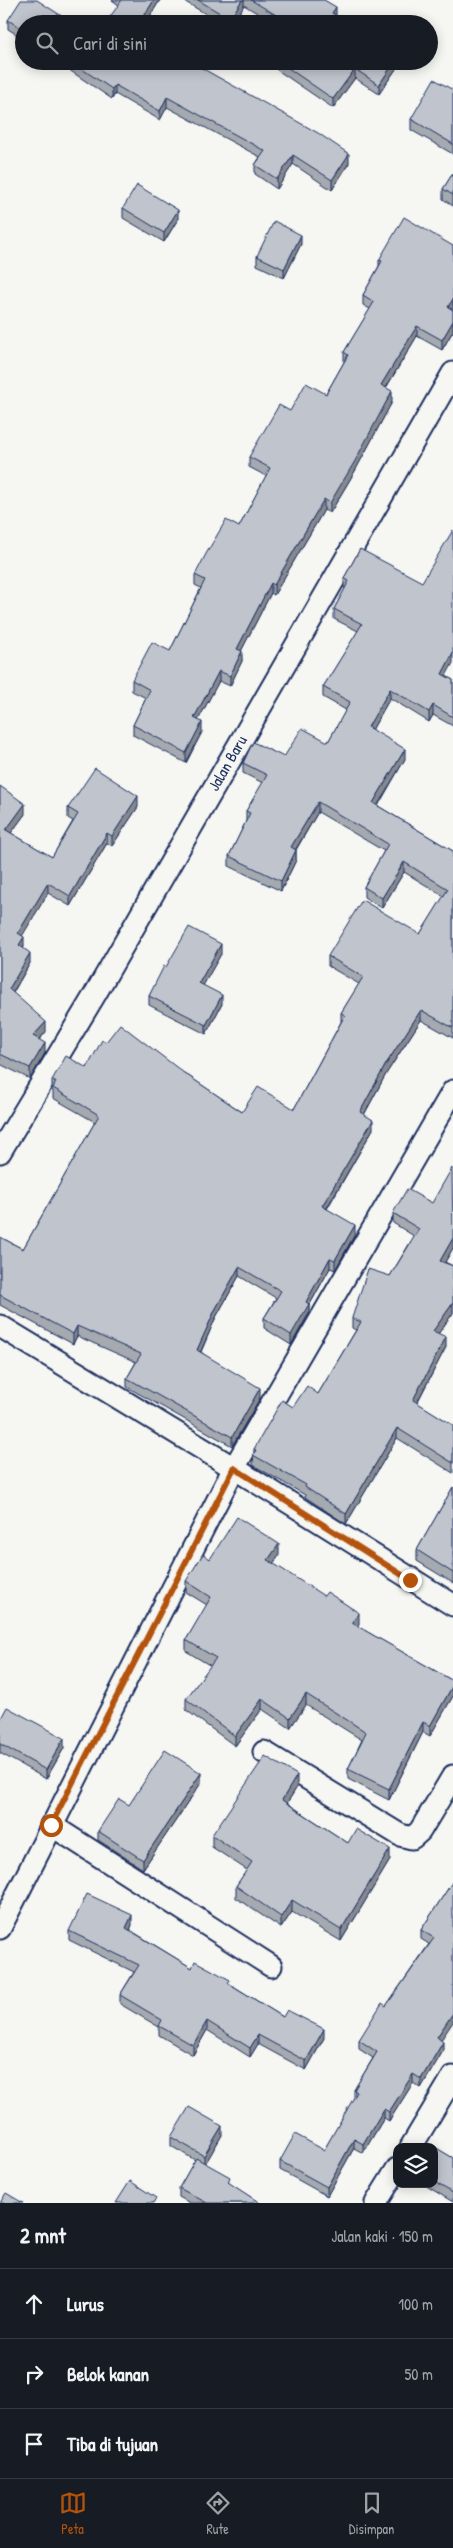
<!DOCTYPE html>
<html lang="id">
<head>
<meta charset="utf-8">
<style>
  :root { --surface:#171b24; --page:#20242c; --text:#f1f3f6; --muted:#9ea1a6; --line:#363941; --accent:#b45309 }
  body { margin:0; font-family:"Patrick Hand",sans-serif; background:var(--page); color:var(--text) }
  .controls { position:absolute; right:15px; bottom:15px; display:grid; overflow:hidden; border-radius:10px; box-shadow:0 2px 12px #0003 }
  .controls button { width:45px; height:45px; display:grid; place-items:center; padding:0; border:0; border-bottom:1px solid var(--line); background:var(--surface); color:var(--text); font:25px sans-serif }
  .stop { position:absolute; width:15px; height:15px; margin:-11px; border:4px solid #b45309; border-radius:50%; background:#fff }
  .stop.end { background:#b45309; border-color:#fff; box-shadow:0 1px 5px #0008 }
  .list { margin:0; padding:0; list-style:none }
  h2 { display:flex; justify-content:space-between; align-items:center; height:65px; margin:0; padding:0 20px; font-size:21px }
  h2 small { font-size:16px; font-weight:400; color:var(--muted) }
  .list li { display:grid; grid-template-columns:32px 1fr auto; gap:15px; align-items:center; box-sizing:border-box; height:70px; padding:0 20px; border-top:1px solid var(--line) }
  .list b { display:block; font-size:19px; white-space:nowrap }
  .list em { font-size:16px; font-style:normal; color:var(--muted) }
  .icon { flex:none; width:28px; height:28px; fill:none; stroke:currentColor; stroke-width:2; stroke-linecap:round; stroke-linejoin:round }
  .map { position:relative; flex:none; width:453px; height:2203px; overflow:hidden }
  .search { position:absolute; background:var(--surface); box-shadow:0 2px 12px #0003; left:15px; right:15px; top:15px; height:55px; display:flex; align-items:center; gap:12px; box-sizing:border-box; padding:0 18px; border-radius:28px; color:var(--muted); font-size:19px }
  .sheet { height:275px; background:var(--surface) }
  nav { display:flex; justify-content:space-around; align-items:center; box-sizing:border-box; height:70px; border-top:1px solid var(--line); background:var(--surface); font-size:14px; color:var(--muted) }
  nav a { display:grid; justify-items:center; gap:2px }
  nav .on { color:var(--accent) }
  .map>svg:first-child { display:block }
</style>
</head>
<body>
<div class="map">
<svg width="453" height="2203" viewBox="0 0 453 2203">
  <rect width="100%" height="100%" fill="#f6f6f2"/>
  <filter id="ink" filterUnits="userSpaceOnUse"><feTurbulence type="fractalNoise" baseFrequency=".02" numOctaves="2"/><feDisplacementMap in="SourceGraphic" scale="10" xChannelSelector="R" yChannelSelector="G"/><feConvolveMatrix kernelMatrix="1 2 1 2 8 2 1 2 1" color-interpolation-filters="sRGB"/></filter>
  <g filter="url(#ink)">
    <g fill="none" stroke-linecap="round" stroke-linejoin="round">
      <!-- street casing -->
      <g stroke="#1b2f5e" stroke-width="25">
        <g id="street">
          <polyline points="0,1152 94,996 453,373"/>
          <polyline points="0,1326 234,1468 453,1605"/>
          <polyline points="264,1752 400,1835 412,1838 420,1831 453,1776"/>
          <polyline points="51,1825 271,1966"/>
          <polyline points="0,1928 234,1468 453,1091"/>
          <polyline points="411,2147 453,2077"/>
          <polyline points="376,2203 397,2169"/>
        </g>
      </g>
      <!-- street -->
      <use href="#street" stroke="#f6f6f2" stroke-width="21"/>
    </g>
    <!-- wall -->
    <g fill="#a5a9b0" stroke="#1b2f5e">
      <polygon points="112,0 160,0 145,24"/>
      <polygon points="182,0 324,0 336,16 348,24 275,24 244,5 233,24 223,24"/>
      <polygon points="8,20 24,24 24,39 8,29"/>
      <polygon points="56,61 191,61 191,62 349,163 332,190 293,164 277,189 255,174 255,165 260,157 167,107 160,120 115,94 112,99"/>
      <polygon points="270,61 398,61 398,66 379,94 355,78 333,108 270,65"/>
      <polygon points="453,90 453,154 411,130 411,119"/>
      <polygon points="453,173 453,206 443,199 443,189"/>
      <polygon points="123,208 178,219 164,242 123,218"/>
      <polygon points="301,244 284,278 257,265 257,256"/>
      <polygon points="453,246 453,331 442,350 417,336 386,388 392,402 355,471 330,513 324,510 274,595 271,593 241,651 242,661 230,686 219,681 198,720 202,732 186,763 133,735 133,725 146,698 132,691 132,680 170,651 201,588 195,585 195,575 239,527 266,476 249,467 249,457 290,411 326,394 344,362 344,352 370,309 363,305 363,295 379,266 379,260"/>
      <polygon points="360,549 446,676 453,680 453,726 433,715 429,722 390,698 372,730 405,759 378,806 453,851 453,1038 421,1020 386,1074 364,1115 373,1129 327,1209 355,1234 335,1270 330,1268 309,1306 309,1313 291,1345 264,1328 264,1318 276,1298 239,1276 215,1319 201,1352 260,1398 232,1446 127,1387 127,1378 136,1362 77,1336 73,1344 0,1305 0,1237 23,1249 95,1122 53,1098 53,1091 52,1090 52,1080 87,1068 106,1042 184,1073 242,1112 294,1109 341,1022 341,1013 359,984 328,966 328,956 420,934 444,896 404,872 382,908 364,897 364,887 384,851 318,812 296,850 296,860 281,891 229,866 229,856 246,821 246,811 263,783 243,773 243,763 284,757 328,742 346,710 323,697 323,687 358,631 334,619 334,609 345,589 344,588 344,578"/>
      <polygon points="0,786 25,814 11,833 52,857 73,821 68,818 68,808 138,807 112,846 107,843 70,906 48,893 22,935 24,947 23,948 30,963 13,993 46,1032 39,1040 45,1053 30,1079 0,1064"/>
      <polygon points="221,954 203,985 222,1004 206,1034 149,1005 149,996 166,967"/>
      <polygon points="393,1213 453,1248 445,1262 453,1266 453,1313 438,1334 446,1347 417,1403 453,1425 453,1473 397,1438 346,1524 305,1497 305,1495 253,1465 254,1449 293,1407 318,1394 356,1330 352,1328 352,1318 390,1276 414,1236 393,1223"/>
      <polygon points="453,1487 453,1583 417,1561 417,1550"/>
      <polygon points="279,1555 273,1564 359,1624 357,1626 453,1681 453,1696 430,1736 423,1732 389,1800 348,1779 348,1769 362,1740 306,1705 290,1728 262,1709 235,1746 186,1710 186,1699 211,1666 186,1651 186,1640 207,1605 186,1592 186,1581 210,1559"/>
      <polygon points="0,1720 64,1748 46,1779 0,1753"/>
      <polygon points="201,1783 143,1869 98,1840 98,1831 129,1805"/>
      <polygon points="297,1787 287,1803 348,1843 390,1860 341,1941 292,1912 281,1928 236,1898 236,1886 247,1870 212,1847 212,1835"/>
      <polygon points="453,1881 441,2040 443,2051 421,2088 413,2083 389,2121 384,2118 363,2153 354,2148 327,2196 280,2170 280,2161 324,2150 354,2099 354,2090 373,2058 359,2049 359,2040 386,2006 429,1944 421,1939 421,1930"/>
      <polygon points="132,1925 130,1930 192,1968 230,1984 283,2017 324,2038 306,2070 258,2044 250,2057 207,2030 193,2055 159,2035 159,2027 120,2004 120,1995 134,1972 69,1940 69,1931"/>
      <polygon points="222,2135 205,2164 230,2184 260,2203 190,2203 179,2197 179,2188 195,2160 171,2146 171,2137"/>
      <polygon points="434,2147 453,2158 453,2202 423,2184 434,2184"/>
    </g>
    <!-- shaded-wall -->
    <g fill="#868990" stroke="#1b2f5e">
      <polygon points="154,0 160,0 145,24 141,21"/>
      <polygon points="242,0 244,0 244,5 233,24 230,24 230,19"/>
      <polygon points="336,7 336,16 332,13"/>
      <polygon points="395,61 398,61 398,66 379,94 379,85"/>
      <polygon points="355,69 355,78 333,108 333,99"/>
      <polygon points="115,85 115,94 112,99 112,89"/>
      <polygon points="167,97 167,107 160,120 160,111"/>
      <polygon points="349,154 349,163 332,190 332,180"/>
      <polygon points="293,155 293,164 277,189 277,179"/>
      <polygon points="178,210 178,219 164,242 164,233"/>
      <polygon points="301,235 301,244 284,278 284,269"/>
      <polygon points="453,299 453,310 448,318 448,307"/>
      <polygon points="453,321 453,331 442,350 442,340"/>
      <polygon points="417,326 417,336 381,396 381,385"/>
      <polygon points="392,391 392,402 355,471 330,513 330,503"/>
      <polygon points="324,499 324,510 274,595 274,585"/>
      <polygon points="271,583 271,593 237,659 237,649"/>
      <polygon points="242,651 242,661 230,686 230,676"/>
      <polygon points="453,653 453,663 442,683 442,674"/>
      <polygon points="219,671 219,681 194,728 194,718"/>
      <polygon points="390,689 390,698 368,737 368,727"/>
      <polygon points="433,705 433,715 429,722 429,712"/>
      <polygon points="202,722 202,732 186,763 186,753"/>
      <polygon points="405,749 405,759 373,813 373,803"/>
      <polygon points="138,796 138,807 112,846 112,836"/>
      <polygon points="318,802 318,812 291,857 291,847"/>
      <polygon points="25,804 25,814 6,840 6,830"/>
      <polygon points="107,833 107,843 70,906 70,896"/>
      <polygon points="296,850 296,860 281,891 281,881"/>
      <polygon points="404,862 404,872 382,908 382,898"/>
      <polygon points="48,883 48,893 18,943 18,933"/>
      <polygon points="24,937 24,947 19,955 19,945"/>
      <polygon points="221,944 221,954 199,993 199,983"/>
      <polygon points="30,953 30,963 9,999 9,989"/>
      <polygon points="222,995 222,1004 206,1034 206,1025"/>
      <polygon points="421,1010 421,1020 386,1074 360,1122 360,1112 386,1064"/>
      <polygon points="46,1022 46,1032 33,1046 33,1036"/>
      <polygon points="45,1043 45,1053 30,1079 30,1068"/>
      <polygon points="373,1120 373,1129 322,1216 322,1206"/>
      <polygon points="355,1225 355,1234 335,1270 335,1260"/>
      <polygon points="453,1238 453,1248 440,1271 440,1261"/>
      <polygon points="330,1258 330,1268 309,1306 309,1313 291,1345 291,1335 306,1302"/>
      <polygon points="239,1267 239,1276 215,1319 197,1360 197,1350 215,1310"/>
      <polygon points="453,1303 453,1313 433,1341 433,1331"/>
      <polygon points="77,1326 77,1336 73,1344 73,1334"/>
      <polygon points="446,1337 446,1347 413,1410 413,1400"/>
      <polygon points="260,1388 260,1398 232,1446 232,1437"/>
      <polygon points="397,1428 397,1438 346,1524 346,1514"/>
      <polygon points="279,1544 279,1555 268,1571 268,1560"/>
      <polygon points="359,1613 359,1624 352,1634 352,1623"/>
      <polygon points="453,1685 453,1696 430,1736 430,1726"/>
      <polygon points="306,1694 306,1705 290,1728 290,1718"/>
      <polygon points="262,1699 262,1709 235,1746 235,1736"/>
      <polygon points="423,1722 423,1732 389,1800 389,1789"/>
      <polygon points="64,1738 64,1748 46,1779 46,1770"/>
      <polygon points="201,1773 201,1783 143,1869 143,1860"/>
      <polygon points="297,1775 297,1787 282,1811 282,1800"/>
      <polygon points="390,1849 390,1860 341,1941 341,1930"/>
      <polygon points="292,1900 292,1912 281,1928 281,1917"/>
      <polygon points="132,1915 132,1925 126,1938 126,1928"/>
      <polygon points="453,2013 453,2022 437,2046 437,2037"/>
      <polygon points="207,2021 207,2030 193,2055 193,2045"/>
      <polygon points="324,2029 324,2038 306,2070 306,2061"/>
      <polygon points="258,2035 258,2044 250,2057 250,2048"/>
      <polygon points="443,2042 443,2051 421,2088 421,2079"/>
      <polygon points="413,2074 413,2083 389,2121 389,2112"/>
      <polygon points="384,2109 384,2118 363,2153 363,2144"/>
      <polygon points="222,2126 222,2135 204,2166 204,2156"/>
      <polygon points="354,2139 354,2148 327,2196 327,2187"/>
    </g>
    <!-- building -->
    <g fill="#c0c4cd" stroke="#1b2f5e">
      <polygon points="21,0 37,0 74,24 24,24 24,30 8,20"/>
      <polygon points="122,0 154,0 141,21 145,24 105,24"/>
      <polygon points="198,0 242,0 230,19"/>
      <polygon points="251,0 324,0 336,7 332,13 348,24 291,24"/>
      <polygon points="70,61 189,61 318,133 349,154 332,180 293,155 277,179 255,165 265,151 167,97 160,111 115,85 112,89"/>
      <polygon points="278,61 395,61 379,85 355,69 333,99"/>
      <polygon points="434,79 453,90 453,144 411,119"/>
      <polygon points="453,173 453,195 443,189"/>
      <polygon points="137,185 178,210 164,233 123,208"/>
      <polygon points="404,217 453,246 453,299 448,307 453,310 453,321 442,340 417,326 381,385 392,391 355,461 330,503 324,499 274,585 271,583 237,649 242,651 230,676 219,671 194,718 202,722 186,753 133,725 150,690 132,680 152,642 170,651 205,580 195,575 206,554 226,520 239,527 270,468 249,457 279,405 290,411 306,383 326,394 348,355 344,352 374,302 363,295 382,261 379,260"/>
      <polygon points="274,221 301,235 284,269 257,256"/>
      <polygon points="453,530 453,653 442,674 453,680 453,717 433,705 429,712 390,689 368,727 405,749 373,803 453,851 453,1028 421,1010 386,1064 360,1112 373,1120 322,1206 355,1225 335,1260 330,1258 306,1302 309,1304 291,1335 264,1318 281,1291 239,1267 215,1310 197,1350 260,1388 232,1437 127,1378 141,1354 77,1326 73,1334 0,1295 0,1237 23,1249 99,1115 53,1088 56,1082 52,1080 66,1056 87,1068 102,1040 106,1042 120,1024 184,1073 242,1112 258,1087 294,1109 345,1015 341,1013 363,977 328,956 362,900 420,934 448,889 404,862 382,898 364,887 388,844 318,802 291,847 296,850 281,881 229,856 250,813 246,811 267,775 243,763 253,742 284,757 302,728 328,742 350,702 323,687 362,624 334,609 349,581 344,578 360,549 422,582"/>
      <polygon points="95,768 138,796 112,836 107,833 70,896 48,883 18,933 24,937 19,945 30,953 9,989 46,1022 33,1036 45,1043 30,1068 0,1054 0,786 25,804 6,830 52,857 78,814 68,808"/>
      <polygon points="189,927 221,944 199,983 222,995 206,1025 149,996 164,966 166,967"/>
      <polygon points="452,1168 453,1238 440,1261 453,1266 453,1303 433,1331 446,1337 413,1400 453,1425 453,1463 397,1428 346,1514 305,1487 306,1485 253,1455 256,1450 254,1449 282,1400 293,1407 307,1386 318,1394 361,1322 352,1318 368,1269 390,1276 419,1229 393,1213 407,1189 432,1203"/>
      <polygon points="453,1487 453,1573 417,1550"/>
      <polygon points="237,1517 279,1544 268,1560 324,1596 327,1592 359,1613 352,1623 453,1681 453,1685 430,1726 423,1722 389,1789 348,1769 366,1732 306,1694 290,1718 262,1699 235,1736 186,1699 216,1658 186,1640 211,1597 186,1581 203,1554 210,1559"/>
      <polygon points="7,1707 64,1738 46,1770 0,1744 0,1720"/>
      <polygon points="165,1750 201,1773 143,1860 98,1831 119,1799 129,1805"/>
      <polygon points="265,1756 297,1775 282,1800 348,1843 356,1829 390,1849 341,1930 292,1900 281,1917 236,1886 252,1862 212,1835"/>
      <polygon points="453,1881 453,2013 437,2037 443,2042 421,2079 413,2074 389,2112 384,2109 363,2144 354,2139 327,2187 280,2161 295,2134 324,2150 357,2092 354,2090 377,2052 359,2040 382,2003 386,2006 434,1938 421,1930"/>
      <polygon points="87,1894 132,1915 126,1928 192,1968 195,1961 230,1980 228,1983 283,2017 287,2010 324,2029 306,2061 258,2035 250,2048 207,2021 193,2045 159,2026 162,2020 120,1995 139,1965 69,1931"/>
      <polygon points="189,2107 222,2126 204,2156 171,2137"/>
      <polygon points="430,2144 453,2158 453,2193 434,2182 434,2147 428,2147"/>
      <polygon points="196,2158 230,2177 228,2182 260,2203 207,2203 179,2188"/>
      <polygon points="130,2181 156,2198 153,2203 116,2203"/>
      <polygon points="6,2193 23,2203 0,2203"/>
    </g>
  </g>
  <g fill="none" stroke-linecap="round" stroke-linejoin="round" filter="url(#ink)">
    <!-- route -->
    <polyline stroke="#b45309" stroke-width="6" points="51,1825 234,1468 410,1580"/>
  </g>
  <g text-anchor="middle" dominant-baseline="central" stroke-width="4.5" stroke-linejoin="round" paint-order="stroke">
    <!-- street labels -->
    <g font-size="16" fill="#1b2f5e" stroke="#f6f6f2">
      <text transform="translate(227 763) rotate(-60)">Jalan Baru</text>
    </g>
  </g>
</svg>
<div class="controls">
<button><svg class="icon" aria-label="layers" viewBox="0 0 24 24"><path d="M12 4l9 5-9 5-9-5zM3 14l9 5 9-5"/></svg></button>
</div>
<div class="stop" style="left:51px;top:1825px"></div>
<div class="stop end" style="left:410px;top:1580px"></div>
<div class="search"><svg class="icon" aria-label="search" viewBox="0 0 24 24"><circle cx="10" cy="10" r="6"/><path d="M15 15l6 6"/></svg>Cari di sini</div>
</div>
<section class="sheet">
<h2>2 mnt<small>Jalan kaki · 150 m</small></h2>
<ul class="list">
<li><svg class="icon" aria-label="ahead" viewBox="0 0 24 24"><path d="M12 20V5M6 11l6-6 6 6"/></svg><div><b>Lurus</b></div><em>100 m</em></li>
<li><svg class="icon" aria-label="right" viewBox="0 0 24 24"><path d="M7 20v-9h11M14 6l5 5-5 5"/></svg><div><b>Belok kanan</b></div><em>50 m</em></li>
<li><svg class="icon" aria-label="arrive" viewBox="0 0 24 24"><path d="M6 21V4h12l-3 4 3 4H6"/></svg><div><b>Tiba di tujuan</b></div></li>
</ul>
</section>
<nav>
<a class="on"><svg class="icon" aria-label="map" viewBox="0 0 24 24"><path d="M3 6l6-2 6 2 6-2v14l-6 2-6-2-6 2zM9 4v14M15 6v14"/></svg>Peta</a>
<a><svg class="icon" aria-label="directions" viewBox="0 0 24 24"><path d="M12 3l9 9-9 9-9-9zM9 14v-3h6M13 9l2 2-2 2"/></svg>Rute</a>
<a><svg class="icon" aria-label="saved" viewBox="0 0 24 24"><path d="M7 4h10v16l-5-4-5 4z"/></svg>Disimpan</a>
</nav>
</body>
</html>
